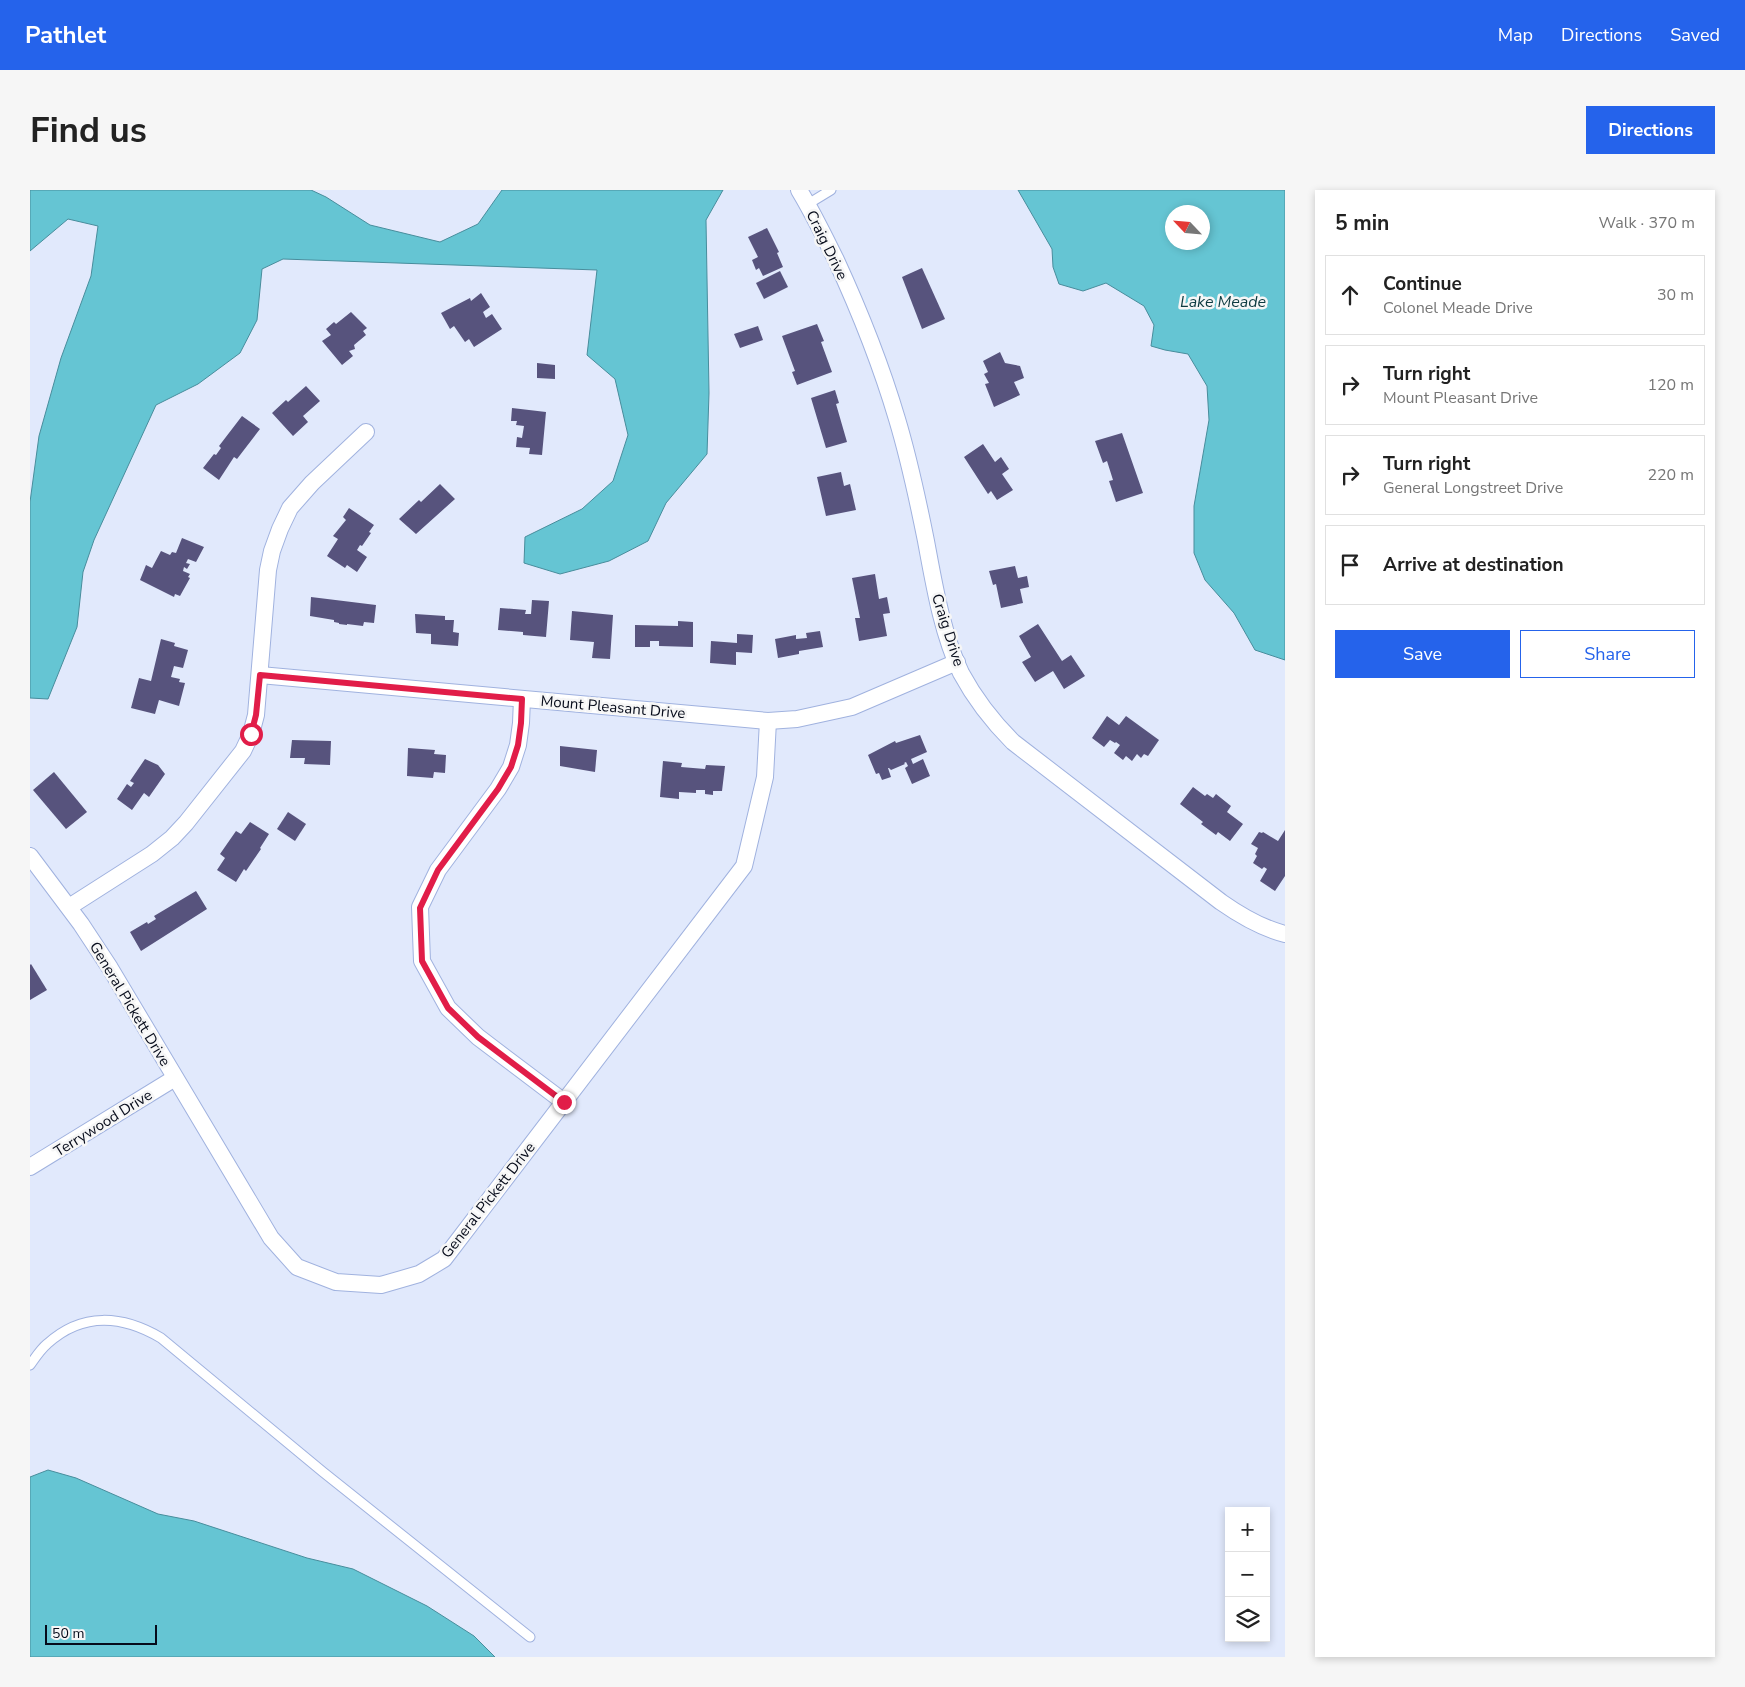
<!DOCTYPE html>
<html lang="en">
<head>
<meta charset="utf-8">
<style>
  :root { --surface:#fff; --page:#f6f6f6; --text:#222; --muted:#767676; --line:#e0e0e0; --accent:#2563eb }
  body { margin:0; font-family:"Nunito Sans",sans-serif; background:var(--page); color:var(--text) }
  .controls { position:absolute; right:15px; bottom:15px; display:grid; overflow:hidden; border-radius:0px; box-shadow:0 2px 8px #0003 }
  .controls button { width:45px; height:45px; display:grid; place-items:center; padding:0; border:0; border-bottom:1px solid var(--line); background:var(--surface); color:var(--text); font:25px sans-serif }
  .compass { position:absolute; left:1135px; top:15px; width:45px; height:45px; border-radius:50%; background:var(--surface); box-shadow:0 2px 8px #0003; rotate:296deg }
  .scale { position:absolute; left:15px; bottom:12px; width:112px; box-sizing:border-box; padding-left:5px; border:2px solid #060b1a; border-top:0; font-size:14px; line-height:18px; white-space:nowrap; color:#060b1a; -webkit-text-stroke:4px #f6f6f6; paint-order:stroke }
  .stop { position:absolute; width:15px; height:15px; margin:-11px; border:4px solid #e11d48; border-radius:50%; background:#fff }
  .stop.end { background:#e11d48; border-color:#fff; box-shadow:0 1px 5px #0008 }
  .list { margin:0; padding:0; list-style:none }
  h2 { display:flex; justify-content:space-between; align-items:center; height:65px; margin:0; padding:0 20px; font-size:21px }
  h2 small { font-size:16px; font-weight:400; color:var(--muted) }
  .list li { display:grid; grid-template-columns:32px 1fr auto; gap:15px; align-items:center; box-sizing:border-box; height:80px; margin:0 10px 10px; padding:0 10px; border:1px solid var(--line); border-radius:0px }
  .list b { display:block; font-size:19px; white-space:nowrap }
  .list p { margin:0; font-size:16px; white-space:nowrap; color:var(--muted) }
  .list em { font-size:16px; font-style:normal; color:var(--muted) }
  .actions { display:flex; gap:10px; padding:15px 20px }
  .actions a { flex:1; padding:11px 0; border:1px solid var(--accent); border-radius:0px; text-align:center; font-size:18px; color:var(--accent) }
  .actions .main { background:var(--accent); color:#fff }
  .icon { flex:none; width:28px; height:28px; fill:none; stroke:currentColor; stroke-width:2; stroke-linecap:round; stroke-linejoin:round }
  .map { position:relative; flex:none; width:1255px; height:1467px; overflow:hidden; border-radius:0px }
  header { display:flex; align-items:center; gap:30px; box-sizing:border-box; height:70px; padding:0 25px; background:var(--accent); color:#fff }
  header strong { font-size:24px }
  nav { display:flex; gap:28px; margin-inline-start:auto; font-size:18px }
  .intro { display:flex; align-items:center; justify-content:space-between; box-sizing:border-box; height:120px; padding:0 30px }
  h1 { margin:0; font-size:35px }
  .button { padding:12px 22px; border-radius:0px; background:var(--accent); color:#fff; font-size:18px; font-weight:700 }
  main { display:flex; gap:30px; padding:0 30px }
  aside { flex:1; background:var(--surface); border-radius:0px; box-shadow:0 2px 8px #0003 }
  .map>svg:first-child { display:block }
</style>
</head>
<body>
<header>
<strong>Pathlet</strong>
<nav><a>Map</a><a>Directions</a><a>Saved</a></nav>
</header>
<div class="intro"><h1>Find us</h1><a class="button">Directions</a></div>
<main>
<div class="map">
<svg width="1255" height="1467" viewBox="0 0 1255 1467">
  <rect width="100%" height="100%" fill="#e1e9fc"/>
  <!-- water -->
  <g fill="#65c5d3" stroke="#488d9c" fill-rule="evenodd">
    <polygon points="0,0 281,0 296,7 340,35 410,52 448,34 472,0 693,0 676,30 679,203 677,264 636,313 618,351 579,371 530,384 494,373 495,347 552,319 583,291 598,245 585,189 557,165 567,80 253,69 232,79 227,130 210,163 168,194 126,215 64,350 53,382 47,437 18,509 0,508 0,312 9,246 31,168 61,86 68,36 38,29 0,61"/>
    <path d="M988 0H1255V470L1225 460 1204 423 1175 390 1164 363V316L1179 230 1177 196 1158 164 1135 160 1121 156 1124 135 1114 116 1076 93 1053 101 1029 94 1023 77 1022 59ZM1142 22H1172V52H1142Z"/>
    <polygon points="18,1280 46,1288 128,1324 164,1331 277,1368 323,1379 397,1416 444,1446 465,1467 0,1467 0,1287"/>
  </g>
  <!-- building -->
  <g fill="#57537d">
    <polygon points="737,38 749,62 747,63 753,77 733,86 729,78 726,80 722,70 728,67 718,47"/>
    <polygon points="892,78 915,129 892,139 872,87"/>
    <polygon points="750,81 758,97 734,109 726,93"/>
    <polygon points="451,103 460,117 453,122 456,128 462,124 472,139 444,157 439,149 435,152 424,136 420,139 411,123 440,108 441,111"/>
    <polygon points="321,122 337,138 333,141 336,145 324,155 325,159 319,161 323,166 312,175 292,151 301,145 296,139 304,132 306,134"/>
    <polygon points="787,134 794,151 791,152 802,182 767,195 762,182 765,181 752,146"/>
    <polygon points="728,136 733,150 710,158 704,144"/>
    <polygon points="970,162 975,173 990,176 994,188 984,192 990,205 964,217 955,194 959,193 954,184 958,182 953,171"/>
    <polygon points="507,173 525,175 525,189 507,188"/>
    <polygon points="276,196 290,211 273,226 278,232 263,246 242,223 256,210 258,212"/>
    <polygon points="805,200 809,213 806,214 817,252 796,258 781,208"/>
    <polygon points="482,218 516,222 512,265 499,264 500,258 486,257 487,247 492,248 494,236 486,235 487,231 481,231"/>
    <polygon points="212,226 230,239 207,269 204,267 189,290 173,278 184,264 186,265 191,258 189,256"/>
    <polygon points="1092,243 1113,303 1086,312 1079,291 1083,290 1077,271 1073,273 1065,251"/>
    <polygon points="953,254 965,272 971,267 979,279 972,284 983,300 967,310 961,301 958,304 934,267"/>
    <polygon points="811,282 814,296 820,294 826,320 796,326 787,287"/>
    <polygon points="410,294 425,309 386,344 369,329 389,310 391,312"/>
    <polygon points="319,318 344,335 339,342 341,343 332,356 330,355 327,360 337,367 327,382 317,375 315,378 297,366 308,349 303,346 316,330 313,327"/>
    <polygon points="152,348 174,357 166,372 158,369 156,373 160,374 157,379 154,377 153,381 160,384 158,387 160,388 150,406 145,404 144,407 110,390 116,375 122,378 131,361 140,365 142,362 146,363"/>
    <polygon points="985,376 988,388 997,386 999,397 990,399 993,413 971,418 966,394 963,395 959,381"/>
    <polygon points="845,384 849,409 857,407 860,423 853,424 857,446 829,451 825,428 830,428 822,388"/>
    <polygon points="281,407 346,415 344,433 334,432 333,436 317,434 317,435 309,434 309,433 304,432 304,430 280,426"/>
    <polygon points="502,410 519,411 516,447 493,445 493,442 468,440 470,418 496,420 495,424 501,424"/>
    <polygon points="542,421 583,425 580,469 562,468 564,452 540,450"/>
    <polygon points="385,424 415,426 415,430 424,430 423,442 429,443 428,456 401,454 401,444 386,443"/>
    <polygon points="648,431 663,432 663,457 629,456 629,451 620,451 620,457 605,457 605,435 648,436"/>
    <polygon points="1008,434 1032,471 1041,465 1055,486 1034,499 1023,481 1005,492 992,472 1001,467 989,446"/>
    <polygon points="790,441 793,457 769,461 769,464 748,468 745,449 766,445 766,449 777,448 776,443"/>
    <polygon points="707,444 723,445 722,463 706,462 706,475 680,473 681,451 707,453"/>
    <polygon points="131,449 145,453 144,456 158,460 153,478 144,476 141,487 150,489 149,492 155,493 149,516 129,510 125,524 101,518 109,488 121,491"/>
    <polygon points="1077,526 1089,535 1096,526 1129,550 1118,566 1114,564 1111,568 1107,564 1102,571 1096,566 1093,570 1084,563 1090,555 1086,552 1085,553 1080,550 1074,557 1062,548"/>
    <polygon points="890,545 897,562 881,569 883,574 893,569 900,586 882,594 875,578 878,576 876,572 874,573 875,574 861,580 859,578 858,578 861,587 852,590 849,583 846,584 838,565 865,551 866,553"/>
    <polygon points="262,550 301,551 300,575 274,574 275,568 260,568"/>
    <polygon points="530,556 567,560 565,582 530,576"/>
    <polygon points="378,558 405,560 404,564 416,565 415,583 404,582 403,588 377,586"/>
    <polygon points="115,569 128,575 135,584 119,607 114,603 102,620 87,609 97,594 101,597 104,593 100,591"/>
    <polygon points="633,571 652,573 651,577 675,579 676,575 695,576 692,601 683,601 683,605 675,604 675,600 666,600 666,603 649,602 649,609 630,607"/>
    <polygon points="24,582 57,622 36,639 3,600"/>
    <polygon points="1163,597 1175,606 1177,604 1183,608 1186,604 1201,616 1197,622 1213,634 1200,651 1188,642 1186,645 1171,634 1173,632 1150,614"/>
    <polygon points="258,622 276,634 265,651 247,639"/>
    <polygon points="220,632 239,644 230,658 231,659 216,681 214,679 206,692 187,680 195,668 190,664 206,641 211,644"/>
    <polygon points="1255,640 1255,686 1245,701 1230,691 1237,679 1234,677 1232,679 1223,673 1227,666 1225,664 1228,658 1221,654 1229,642 1232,643 1233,642 1248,651"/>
    <polygon points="166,701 177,719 111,761 100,742 117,732 118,734 126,729 124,726"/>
    <polygon points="1,774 17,800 0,810 0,775"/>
  </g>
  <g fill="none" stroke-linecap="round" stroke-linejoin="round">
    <!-- service casing -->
    <g stroke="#a0b2df" stroke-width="11">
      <g id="service">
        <polyline points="778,14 801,0"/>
        <path d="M0 1175C5 1168 10 1160 17 1154 52 1122 92 1125 131 1148L293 1282 500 1447"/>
      </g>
    </g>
    <!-- minor casing -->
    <g stroke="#a0b2df" stroke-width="18">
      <g id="minor">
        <path d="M769 0C783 23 794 46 806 70 830 122 851 175 867 229 879 269 888 311 896 351 904 394 912 443 931 483 945 509 962 531 983 552L1191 712C1211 726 1231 738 1255 744"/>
        <polyline points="230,485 738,531 767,529 822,517 927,472"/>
        <polyline points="492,509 491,533 488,555 481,577 468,599 408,680 390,717 392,771 418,818 448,847 534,912"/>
        <polyline points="0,666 51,734 80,778 241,1048 267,1077 306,1092 351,1095 389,1084 414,1069 714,676 735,587 738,531"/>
        <polyline points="39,717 122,664 142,648 156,633 213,561 221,544 226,525 238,380 242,361 250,339 260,318 282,293 336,242"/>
        <polyline points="0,977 145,888"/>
      </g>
    </g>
    <!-- service -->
    <use href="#service" stroke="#fff" stroke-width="9"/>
    <!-- minor -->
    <use href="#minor" stroke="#fff" stroke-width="16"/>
  </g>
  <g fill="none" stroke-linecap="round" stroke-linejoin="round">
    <!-- route -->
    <polyline stroke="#e11d48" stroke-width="6" points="221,544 226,525 230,485 492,509 491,533 488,555 481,577 468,599 408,680 390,718 392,771 418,818 448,847 534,912"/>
  </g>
  <g text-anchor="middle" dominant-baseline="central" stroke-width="5" stroke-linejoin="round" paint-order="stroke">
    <!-- street labels -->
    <g font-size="15" fill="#060b1a" stroke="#f6f6f6">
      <text transform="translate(797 55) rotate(64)">Craig Drive</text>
      <text transform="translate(918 440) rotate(72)">Craig Drive</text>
      <text transform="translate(583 517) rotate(5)">Mount Pleasant Drive</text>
      <text transform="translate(100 814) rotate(59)">General Pickett Drive</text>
      <text transform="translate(73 933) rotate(-32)">Terrywood Drive</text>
      <text transform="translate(458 1010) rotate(-52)">General Pickett Drive</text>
    </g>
    <!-- water labels -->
    <g font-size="16" font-style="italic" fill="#0c3a40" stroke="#f6f6f6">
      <text x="1193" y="112">Lake Meade</text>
    </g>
  </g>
</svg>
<div class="controls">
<button>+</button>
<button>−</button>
<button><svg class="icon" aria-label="layers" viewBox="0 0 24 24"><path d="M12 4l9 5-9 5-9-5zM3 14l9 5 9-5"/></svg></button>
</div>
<svg class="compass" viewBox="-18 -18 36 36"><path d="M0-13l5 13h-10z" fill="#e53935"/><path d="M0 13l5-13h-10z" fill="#767676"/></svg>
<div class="scale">50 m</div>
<div class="stop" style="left:221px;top:544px"></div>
<div class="stop end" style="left:534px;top:912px"></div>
</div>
<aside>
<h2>5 min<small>Walk · 370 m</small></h2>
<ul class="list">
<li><svg class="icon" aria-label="ahead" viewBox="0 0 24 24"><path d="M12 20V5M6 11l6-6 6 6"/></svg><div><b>Continue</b><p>Colonel Meade Drive</p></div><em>30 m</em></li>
<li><svg class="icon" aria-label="right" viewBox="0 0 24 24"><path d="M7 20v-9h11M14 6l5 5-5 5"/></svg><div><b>Turn right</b><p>Mount Pleasant Drive</p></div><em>120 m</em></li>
<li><svg class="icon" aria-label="right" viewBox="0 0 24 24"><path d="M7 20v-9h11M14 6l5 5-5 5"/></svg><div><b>Turn right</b><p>General Longstreet Drive</p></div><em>220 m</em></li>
<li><svg class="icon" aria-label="arrive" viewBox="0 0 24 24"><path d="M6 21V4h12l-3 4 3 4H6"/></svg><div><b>Arrive at destination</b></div></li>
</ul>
<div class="actions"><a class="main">Save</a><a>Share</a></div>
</aside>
</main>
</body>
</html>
